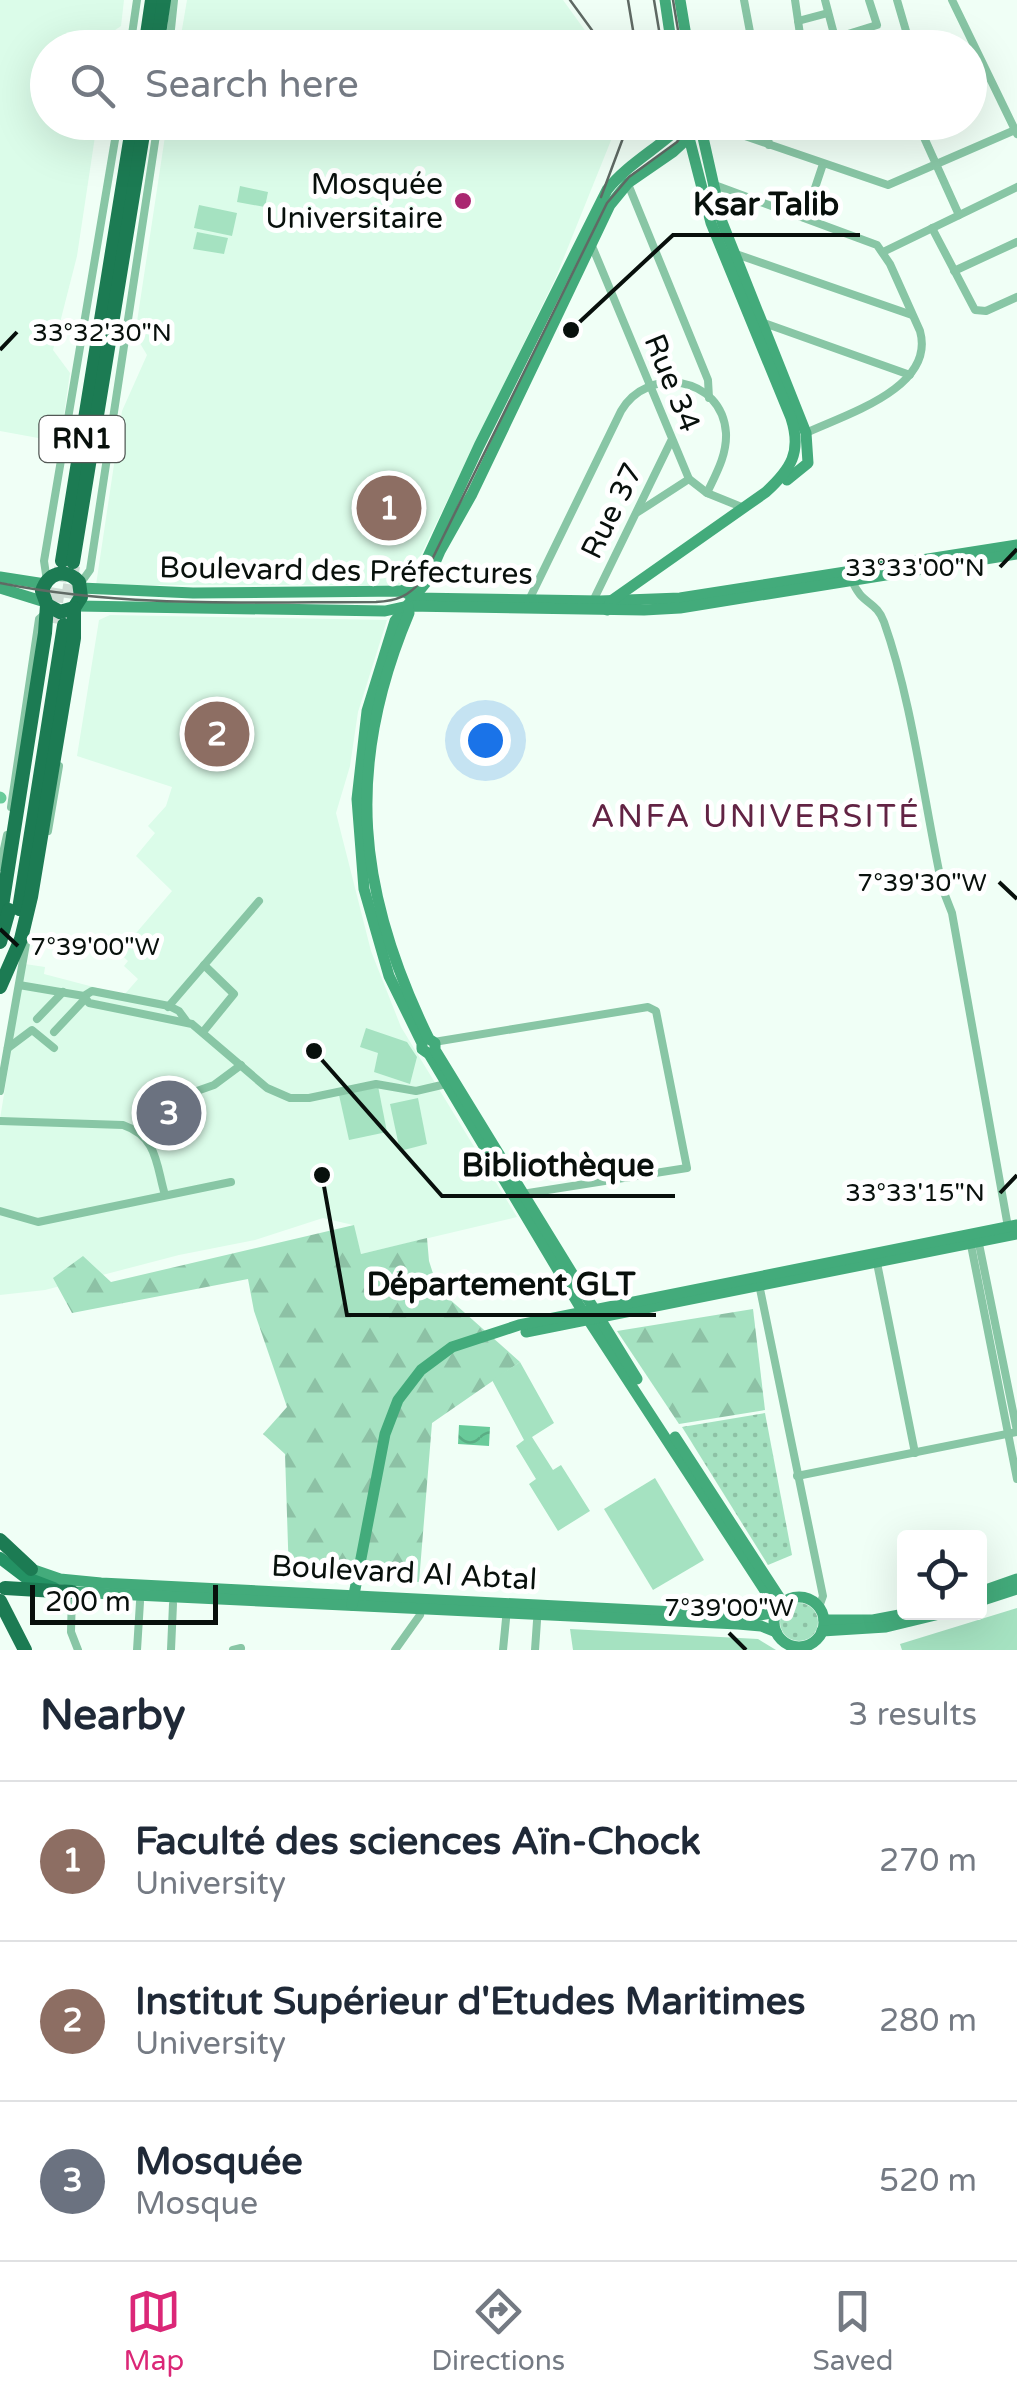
<!DOCTYPE html>
<html lang="en">
<head>
<meta charset="utf-8">
<style>
  :root { --surface:#fff; --page:#f6f6f7; --text:#1f2937; --muted:#747a83; --line:#e0e1e3; --accent:#db2777 }
  body { margin:0; font-family:"Varela Round",sans-serif; background:var(--page); color:var(--text) }
  .controls { position:absolute; right:30px; bottom:30px; display:grid; overflow:hidden; border-radius:10px; box-shadow:0 10px 40px #0002 }
  .controls button { width:90px; height:90px; display:grid; place-items:center; padding:0; border:0; border-bottom:2px solid var(--line); background:var(--surface); color:var(--text); font:50px sans-serif }
  .scale { position:absolute; left:30px; bottom:25px; width:188px; box-sizing:border-box; padding-left:10px; border:5px solid #08100c; border-top:0; font-size:28px; line-height:35px; white-space:nowrap; color:#08100c; -webkit-text-stroke:8px #fff; paint-order:stroke }
  .you { position:absolute; left:485px; top:740px; width:35px; height:35px; margin:-25px; border:8px solid #fff; border-radius:50%; background:#1a73e8; box-shadow:0 0 0 15px #1a73e833 }
  .badge { display:grid; place-items:center; width:65px; height:65px; border-radius:50%; background:var(--accent); color:#fff; font-size:32px; font-weight:700 }
  .pin { position:absolute; translate:-50% -50%; border:5px solid #fff; box-shadow:0 2px 10px #0006 }
  .list { margin:0; padding:0; list-style:none }
  h2 { display:flex; justify-content:space-between; align-items:center; height:130px; margin:0; padding:0 40px; font-size:42px }
  h2 small { font-size:32px; font-weight:400; color:var(--muted) }
  .list li { display:grid; grid-template-columns:65px 1fr auto; gap:30px; align-items:center; box-sizing:border-box; height:160px; padding:0 40px; border-top:2px solid var(--line) }
  .list b { display:block; font-size:38px; white-space:nowrap }
  .list p { margin:0; font-size:32px; white-space:nowrap; color:var(--muted) }
  .list em { font-size:32px; font-style:normal; color:var(--muted) }
  .icon { flex:none; width:55px; height:55px; fill:none; stroke:currentColor; stroke-width:2; stroke-linecap:round; stroke-linejoin:round }
  .map { position:relative; flex:none; width:1017px; height:1650px; overflow:hidden }
  .search { position:absolute; background:var(--surface); box-shadow:0 10px 40px #0002; left:30px; right:30px; top:30px; height:110px; display:flex; align-items:center; gap:25px; box-sizing:border-box; padding:0 35px; border-radius:55px; color:var(--muted); font-size:38px }
  .sheet { height:610px; background:var(--surface) }
  nav { display:flex; justify-content:space-around; align-items:center; box-sizing:border-box; height:140px; border-top:2px solid var(--line); background:var(--surface); font-size:28px; color:var(--muted) }
  nav a { display:grid; justify-items:center; gap:5px }
  nav .on { color:var(--accent) }
  .map>svg:first-child { display:block }
</style>
</head>
<body>
<div class="map">
<svg width="1017" height="1650" viewBox="0 0 1017 1650">
  <defs>
    <pattern id="grass-dots" width="8" height="8" patternUnits="userSpaceOnUse" patternTransform="scale(2.5)"><rect width="8" height="8" fill="#a5e2c1"/><path d="M2 2h.1M6 6h.1" fill="none" stroke="#8dc1a5" stroke-width="1.8" stroke-linecap="round"/></pattern>
    <pattern id="forest-firs" width="22" height="20" patternUnits="userSpaceOnUse" patternTransform="scale(2.5)"><rect width="22" height="20" fill="#a5e2c1"/><path d="M5 1l3.5 6h-7zM16 11l3.5 6h-7z" fill="#8dc1a5"/></pattern>
    <pattern id="water-waves" width="16" height="10" patternUnits="userSpaceOnUse" patternTransform="scale(2.5)"><rect width="16" height="10" fill="#69cb9a"/><path d="M0 5q4-4 8 0t8 0" fill="none" stroke="#5aad84"/></pattern>
  </defs>
  <rect width="100%" height="100%" fill="#f0fff6"/>
  <!-- built -->
  <g fill="#dbfce9">
    <polygon points="0,0 124,0 121,26 96,43 97,47 48,48 48,122 97,123 77,256 53,350 70,373 60,442 0,431"/>
    <polygon points="187,0 563,0 597,47 179,47"/>
    <polygon points="167,123 618,123 556,277 410,577 399,585 96,585 122,411 147,355 135,335"/>
    <polygon points="110,615 387,620 358,712 350,766 336,813 371,951 401,1027 517,1217 361,1254 353,1225 323,1218 255,1240 179,1255 45,1290 0,1295 0,1119 25,964 45,967 44,974 124,995 138,979 124,966 128,961 119,953 172,891 136,856 155,833 148,826 166,806 172,787 77,756 99,620"/>
  </g>
  <!-- grass -->
  <g fill="url(#grass-dots)">
    <polygon points="765,1413 792,1555 768,1565 682,1427"/>
    <circle cx="799" cy="1622" r="19"/>
  </g>
  <!-- forest -->
  <g fill="url(#forest-firs)">
    <polygon points="354,1225 361,1254 427,1238 429,1261 438,1289 520,1362 432,1423 419,1582 289,1576 285,1454 263,1434 287,1407 254,1311 248,1279 72,1313 53,1278 83,1256 111,1282"/>
    <polygon points="753,1309 765,1410 679,1424 617,1331"/>
  </g>
  <!-- park -->
  <g fill="#a5e2c1">
    <polygon points="240,186 268,192 265,207 237,202"/>
    <polygon points="199,205 237,213 232,236 194,228"/>
    <polygon points="197,232 228,238 224,254 193,249"/>
    <polygon points="366,1028 407,1042 417,1057 410,1084 374,1072 378,1053 360,1047"/>
    <polygon points="378,1086 387,1132 349,1140 339,1095"/>
    <polygon points="418,1098 427,1144 400,1151 390,1104"/>
    <polygon points="520,1362 554,1423 532,1437 553,1470 561,1465 590,1511 558,1531 529,1484 536,1479 516,1446 524,1440 492,1380"/>
    <polygon points="655,1478 704,1560 653,1590 604,1509"/>
    <polygon points="1017,1608 1017,1650 902,1650 900,1644"/>
    <polygon points="570,1629 758,1639 776,1650 573,1650"/>
  </g>
  <!-- water -->
  <polygon fill="url(#water-waves)" points="459,1425 490,1427 489,1446 458,1444"/>
  <g fill="none" stroke-linecap="round" stroke-linejoin="round">
    <!-- river -->
    <polyline stroke="#69cb9a" stroke-width="11" points="0,797 1,798"/>
    <!-- highway-tunnel -->
    <g stroke="#cddbd3" stroke-width="14" stroke-dasharray="14 7" stroke-linecap="butt">
      <polyline points="65,619 73,566"/>
      <polyline points="53,623 62,562"/>
    </g>
    <!-- street -->
    <g stroke="#88c6a5" stroke-width="8">
      <polyline points="744,0 753,48"/>
      <polyline points="795,0 802,48"/>
      <polyline points="825,0 835,38 877,25 869,0"/>
      <polyline points="897,0 911,48"/>
      <polyline points="952,0 1017,134"/>
      <polyline points="798,21 828,13"/>
      <polyline points="854,33 861,48"/>
      <polyline points="130,48 137,0"/>
      <polyline points="169,48 174,0"/>
      <polyline points="970,82 987,74"/>
      <polyline points="704,122 888,185 1015,130"/>
      <polyline points="766,122 769,145"/>
      <polyline points="917,122 959,215"/>
      <polyline points="628,184 708,380 709,398"/>
      <path d="M712 184 877 245 890 264 920 331C936 388 844 415 806 433"/>
      <polyline points="805,218 823,164"/>
      <polyline points="932,228 975,310 986,311 1017,297"/>
      <polyline points="592,246 689,479 707,493 744,508"/>
      <polyline points="883,252 1017,187"/>
      <polyline points="736,254 912,315"/>
      <polyline points="954,271 1017,242"/>
      <polyline points="764,323 910,375"/>
      <polyline points="638,512 689,479"/>
      <path d="M852 580C861 605 876 600 884 622 913 704 924 804 943 890L952 913 1008 1227"/>
      <polyline points="47,581 44,561 118,122"/>
      <polyline points="80,584 90,570 158,122"/>
      <path d="M529 600 621 411C648 365 722 376 726 433 727 455 716 474 707 493"/>
      <polyline points="593,601 671,441"/>
      <polyline points="11,807 39,619 47,612"/>
      <polyline points="48,831 59,766"/>
      <polyline points="0,867 7,835"/>
      <polyline points="19,985 84,996 92,991 169,1006 179,1011 187,1022"/>
      <polyline points="84,996 89,1003 192,1024 267,1088 290,1098 309,1098 376,1084 416,1091 446,1084"/>
      <polyline points="168,1007 259,901"/>
      <polyline points="37,1019 63,992"/>
      <polyline points="54,1032 85,999"/>
      <polyline points="203,1032 234,994 204,965"/>
      <polyline points="434,1042 648,1007 656,1011 687,1168 522,1194"/>
      <polyline points="8,1048 32,1030 54,1048"/>
      <polyline points="0,1091 27,938"/>
      <polyline points="194,1092 214,1085 241,1065"/>
      <path d="M0 1121 123 1125C158 1137 156 1165 165 1195"/>
      <polyline points="0,1211 38,1222 231,1182"/>
      <polyline points="978,1239 1017,1431"/>
      <polyline points="970,1240 1017,1479"/>
      <polyline points="877,1263 915,1453"/>
      <polyline points="759,1284 823,1596 819,1607"/>
      <polyline points="797,1476 1017,1432"/>
      <polyline points="72,1592 71,1632 78,1650"/>
      <polyline points="137,1650 140,1602"/>
      <polyline points="171,1650 173,1604"/>
      <polyline points="233,1650 241,1648"/>
      <polyline points="395,1650 420,1615"/>
      <polyline points="503,1650 506,1619"/>
      <polyline points="535,1650 537,1621"/>
    </g>
    <!-- secondary -->
    <g stroke="#43ab7b" stroke-width="11">
      <polyline points="665,0 672,48"/>
      <polyline points="680,0 688,48"/>
      <polyline points="700,124 722,222 806,433 808,463 787,480"/>
      <polyline points="700,127 673,152 628,183 610,205 472,494 440,551 427,581 395,621 367,711 357,799 364,889 389,976 422,1043 422,1049 429,1054 580,1307 777,1609"/>
      <polyline points="0,577 45,584"/>
      <polyline points="0,588 45,602"/>
      <polyline points="81,588 193,593 403,591 415,598 600,601 680,598 1017,545"/>
      <path d="M403 591 420 574 479 446 607 190C628 163 661 147 685 122L711 223 791 418C802 452 791 469 766 492L611 601 607 610"/>
      <polyline points="77,606 385,611 408,606 644,610 680,608 1017,554"/>
      <path d="M408 606 409 613C344 767 357 892 429 1039L435 1043V1050L637 1379"/>
      <polyline points="526,1332 1017,1234"/>
      <polyline points="675,1437 783,1603"/>
      <polyline points="31,1569 60,1579 101,1583 755,1616 776,1612"/>
      <polyline points="72,1592 738,1624 761,1626 776,1632"/>
      <polyline points="980,1592 1017,1579"/>
      <circle cx="799" cy="1622" r="25"/>
      <polyline points="980,1601 1017,1589"/>
      <polyline points="352,1605 385,1434 398,1400 421,1370 452,1347 519,1325 1017,1225"/>
      <polyline points="824,1620 873,1620 915,1612"/>
      <polyline points="822,1631 886,1627 948,1612"/>
    </g>
    <!-- primary -->
    <polyline stroke="#249264" stroke-width="12" points="0,1558 25,1577 54,1588"/>
    <!-- highway -->
    <g stroke="#1c7b53" stroke-width="14">
      <polyline points="145,48 152,0"/>
      <polyline points="157,48 164,0"/>
      <polyline points="62,561 133,122"/>
      <polyline points="73,562 145,122"/>
      <polyline points="19,909 64,625"/>
      <path d="M0 919 45 633 47 605 42 591C48 573 65 567 79 582L81 597 74 608 60 612 47 605"/>
      <polyline points="0,942 9,910"/>
      <polyline points="0,987 21,939 31,897 74,638 74,608"/>
      <polyline points="0,1540 31,1569"/>
      <polyline points="5,1588 72,1592"/>
      <polyline points="0,1601 25,1650"/>
    </g>
    <!-- tram -->
    <g stroke="#5f6a64" stroke-width="2.5">
      <polyline points="570,0 605,48"/>
      <polyline points="628,0 636,48"/>
      <polyline points="654,0 662,48"/>
      <polyline points="673,0 681,48"/>
      <polyline points="601,197 629,122"/>
      <path d="M0 583C124 608 251 602 376 602 397 601 409 596 422 580L607 203 629 177 677 142 690 122"/>
    </g>
  </g>
  <!-- ticks -->
  <path fill="none" stroke="#08100c" stroke-width="4" d="M0 350 17 332M1000 567 1017 549M999 882 1017 899M0 929 18 946M1000 1193 1017 1175M729 1633 746 1650"/>
  <!-- markers -->
  <circle fill="#aa2771" stroke="#fff" stroke-width="4" cx="463" cy="201" r="10"/>
  <g text-anchor="middle" dominant-baseline="central" stroke-width="10" stroke-linejoin="round" paint-order="stroke">
    <!-- shield labels -->
    <rect fill="#fff" stroke="#525855" stroke-width="2.5" x="39.5" y="416" width="85" height="46" rx="8"/>
    <g font-size="28" font-weight="bold" fill="#08100c">
      <text x="82" y="439">RN1</text>
    </g>
    <!-- poi labels -->
    <g font-size="30" fill="#08100c" stroke="#fff" text-anchor="end">
      <text x="443" y="184">Mosquée<tspan x="443" dy="34">Universitaire</tspan></text>
    </g>
    <!-- street labels -->
    <g font-size="30" fill="#08100c" stroke="#fff">
      <text transform="translate(672 383) rotate(68)">Rue 34</text>
      <text transform="translate(612 511) rotate(-64)">Rue 37</text>
      <text transform="translate(346 571) rotate(1)">Boulevard des Préfectures</text>
      <text transform="translate(404 1573) rotate(3)">Boulevard Al Abtal</text>
    </g>
    <!-- neighbourhood labels -->
    <g font-size="32" letter-spacing="2.5" fill="#622344" stroke="#fff">
      <text x="756" y="817">ANFA UNIVERSITÉ</text>
    </g>
  </g>
  <g font-size="25" text-anchor="middle" fill="#08100c" stroke="#fff" stroke-width="10" stroke-linejoin="round" paint-order="stroke">
    <text x="102" y="341">33°32'30"N</text>
    <text x="915" y="576">33°33'00"N</text>
    <text x="922" y="891">7°39'30"W</text>
    <text x="95" y="955">7°39'00"W</text>
    <text x="915" y="1201">33°33'15"N</text>
    <text x="729" y="1616">7°39'00"W</text>
  </g>
  <!-- callouts -->
  <path fill="none" stroke="#08100c" stroke-width="4" d="M571 330L673 235H860M314 1051L442 1196H675M322 1175L347 1315H656"/>
  <g fill="#08100c" stroke="#fff" stroke-width="4">
    <circle cx="571" cy="330" r="10"/>
    <circle cx="314" cy="1051" r="10"/>
    <circle cx="322" cy="1175" r="10"/>
  </g>
  <g font-size="32" text-anchor="middle" font-weight="bold" fill="#08100c" stroke="#fff" stroke-width="10" stroke-linejoin="round" paint-order="stroke">
    <text x="766" y="215">Ksar Talib</text>
    <text x="558" y="1176">Bibliothèque</text>
    <text x="501" y="1295">Département GLT</text>
  </g>
</svg>
<div class="controls">
<button><svg class="icon" aria-label="locate" viewBox="0 0 24 24"><circle cx="12" cy="12" r="6"/><path d="M12 2v4M12 18v4M2 12h4M18 12h4"/></svg></button>
</div>
<div class="scale">200 m</div>
<div class="you"></div>
<div class="pin badge" style="left:389px;top:508px;background:#8d6e63">1</div>
<div class="pin badge" style="left:217px;top:734px;background:#8d6e63">2</div>
<div class="pin badge" style="left:169px;top:1113px;background:#6b7280">3</div>
<div class="search"><svg class="icon" aria-label="search" viewBox="0 0 24 24"><circle cx="10" cy="10" r="6"/><path d="M15 15l6 6"/></svg>Search here</div>
</div>
<section class="sheet">
<h2>Nearby<small>3 results</small></h2>
<ul class="list">
<li><span class="badge" style="background:#8d6e63">1</span><div><b>Faculté des sciences Aïn-Chock</b><p>University</p></div><em>270 m</em></li>
<li><span class="badge" style="background:#8d6e63">2</span><div><b>Institut Supérieur d'Etudes Maritimes</b><p>University</p></div><em>280 m</em></li>
<li><span class="badge" style="background:#6b7280">3</span><div><b>Mosquée</b><p>Mosque</p></div><em>520 m</em></li>
</ul>
</section>
<nav>
<a class="on"><svg class="icon" aria-label="map" viewBox="0 0 24 24"><path d="M3 6l6-2 6 2 6-2v14l-6 2-6-2-6 2zM9 4v14M15 6v14"/></svg>Map</a>
<a><svg class="icon" aria-label="directions" viewBox="0 0 24 24"><path d="M12 3l9 9-9 9-9-9zM9 14v-3h6M13 9l2 2-2 2"/></svg>Directions</a>
<a><svg class="icon" aria-label="saved" viewBox="0 0 24 24"><path d="M7 4h10v16l-5-4-5 4z"/></svg>Saved</a>
</nav>
</body>
</html>
